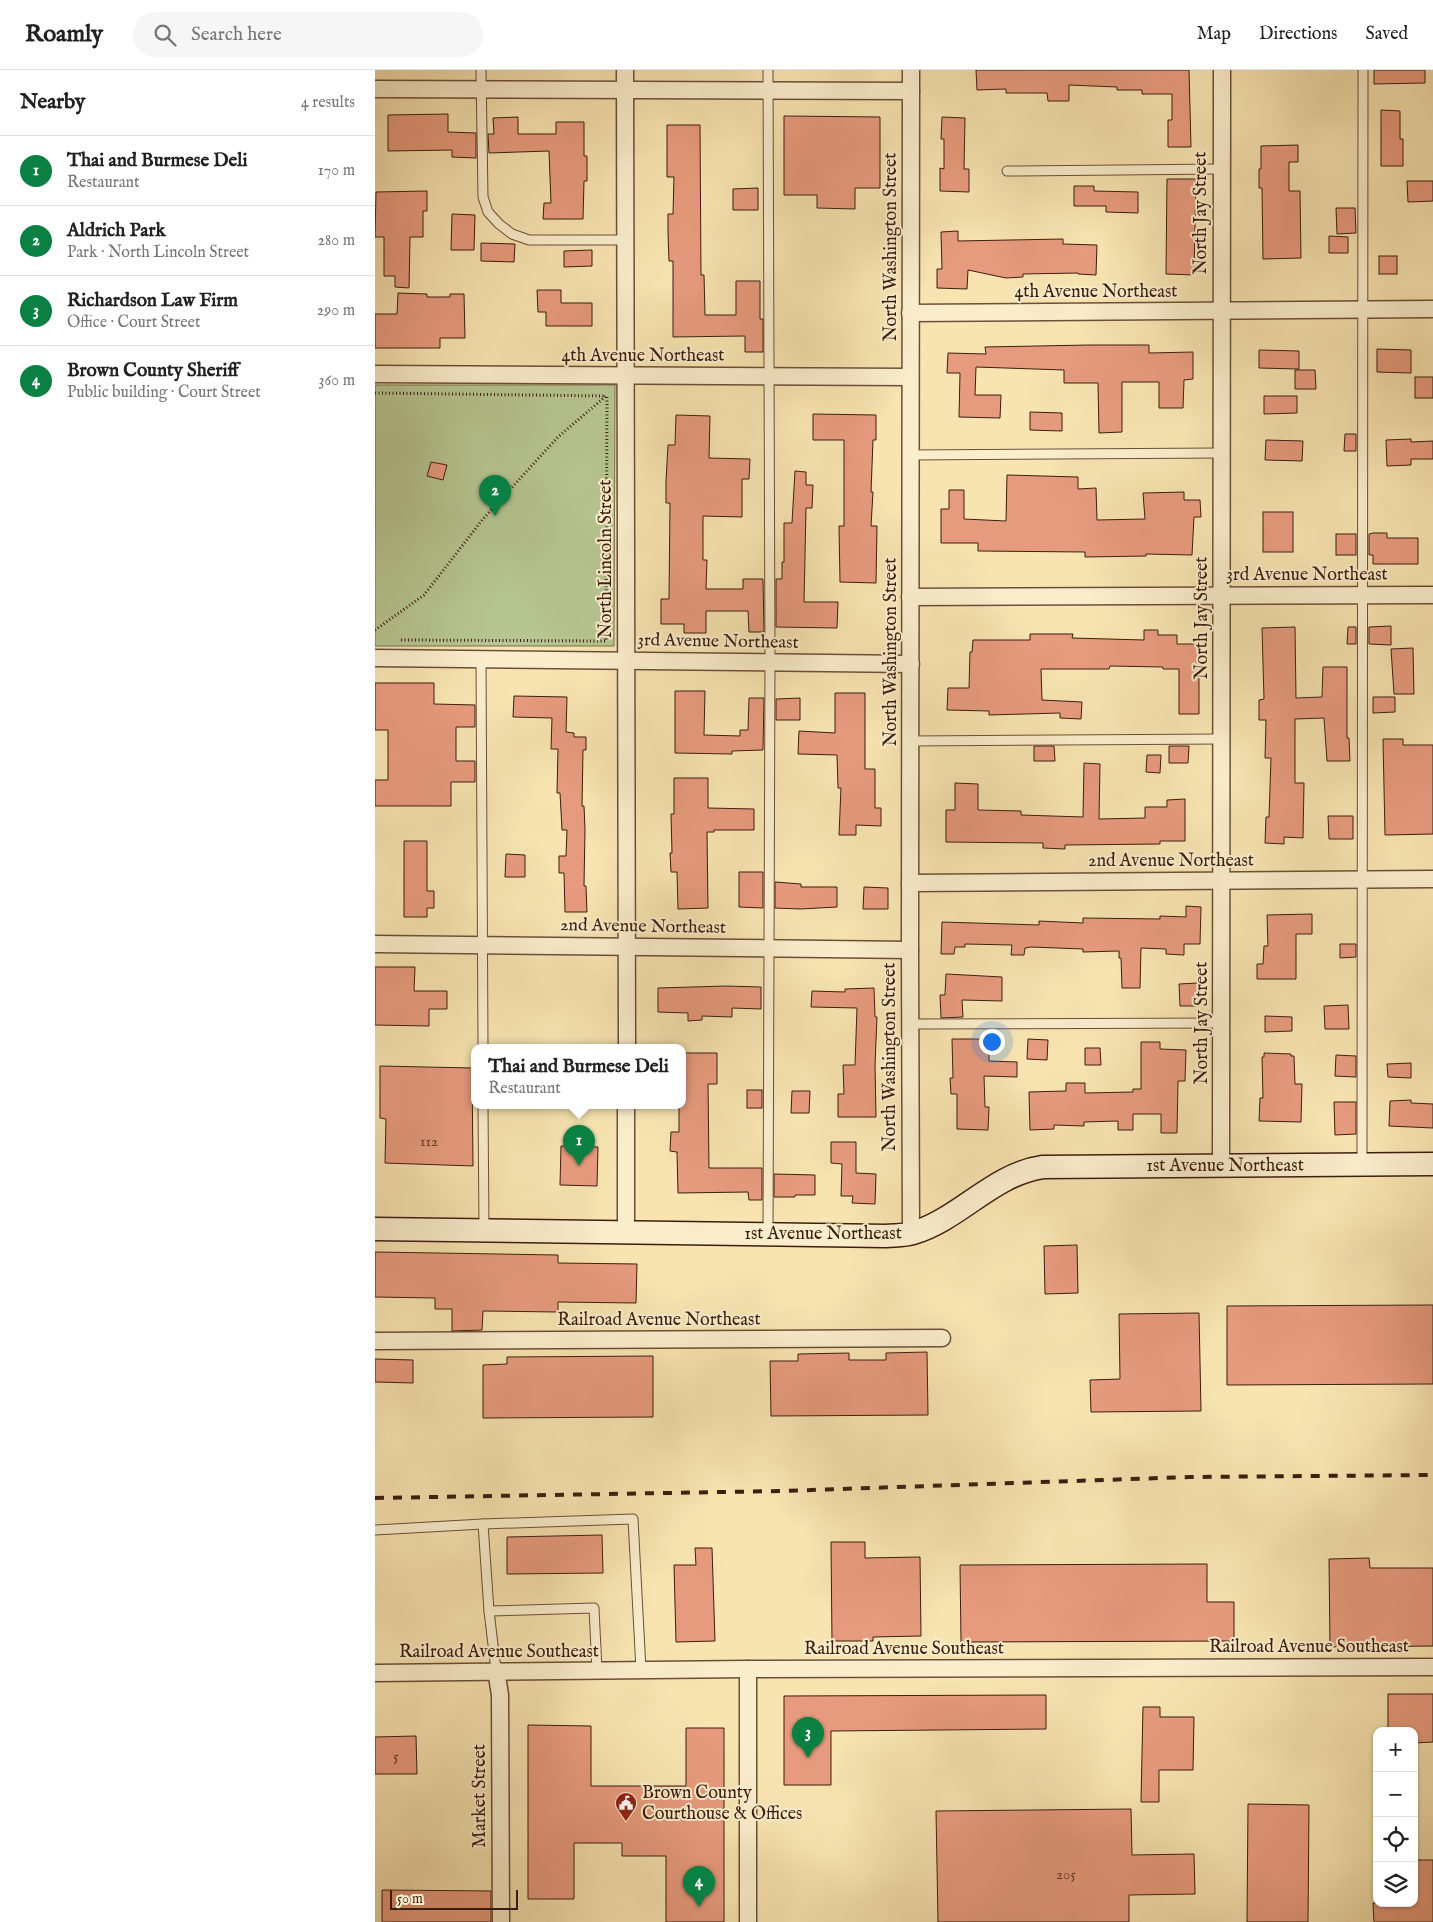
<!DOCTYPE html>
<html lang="en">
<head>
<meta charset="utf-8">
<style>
  :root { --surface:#fff; --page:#f6f6f6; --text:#222; --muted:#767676; --line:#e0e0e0; --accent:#0b8043 }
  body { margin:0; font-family:"IM FELL English",serif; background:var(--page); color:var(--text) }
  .controls { position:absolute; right:15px; bottom:15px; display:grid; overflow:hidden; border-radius:10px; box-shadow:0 1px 4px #0004 }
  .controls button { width:45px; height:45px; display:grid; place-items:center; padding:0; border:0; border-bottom:1px solid var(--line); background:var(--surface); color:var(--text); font:25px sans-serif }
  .scale { position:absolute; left:15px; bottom:12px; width:128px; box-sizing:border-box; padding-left:5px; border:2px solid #3d1d0f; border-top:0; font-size:14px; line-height:18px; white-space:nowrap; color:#3d1d0f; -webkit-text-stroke:4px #faedcc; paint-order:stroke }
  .you { position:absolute; left:616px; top:971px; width:18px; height:18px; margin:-12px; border:4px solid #fff; border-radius:50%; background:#1a73e8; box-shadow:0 0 0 8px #1a73e833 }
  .badge { display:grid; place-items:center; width:32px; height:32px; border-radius:50%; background:var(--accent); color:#fff; font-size:16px; font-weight:700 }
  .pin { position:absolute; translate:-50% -41px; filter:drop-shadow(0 1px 2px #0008) }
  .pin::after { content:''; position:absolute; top:26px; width:18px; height:15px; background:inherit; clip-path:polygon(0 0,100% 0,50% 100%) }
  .popup { position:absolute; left:96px; top:974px; width:215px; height:65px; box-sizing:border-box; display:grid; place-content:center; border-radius:10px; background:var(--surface); filter:drop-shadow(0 1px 4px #0005); font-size:16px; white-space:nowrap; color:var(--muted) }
  .popup b { font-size:19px; color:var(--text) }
  .popup::after { content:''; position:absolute; left:50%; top:100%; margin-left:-10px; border:10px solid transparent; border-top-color:var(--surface) }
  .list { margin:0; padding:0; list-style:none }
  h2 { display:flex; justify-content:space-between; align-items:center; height:65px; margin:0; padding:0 20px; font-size:21px }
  h2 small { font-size:16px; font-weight:400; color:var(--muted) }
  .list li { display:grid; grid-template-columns:32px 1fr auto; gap:15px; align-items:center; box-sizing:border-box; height:70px; padding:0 20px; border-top:1px solid var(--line) }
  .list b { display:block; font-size:19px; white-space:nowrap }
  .list p { margin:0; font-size:16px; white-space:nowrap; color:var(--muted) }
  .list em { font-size:16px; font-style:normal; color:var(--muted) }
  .icon { flex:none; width:28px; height:28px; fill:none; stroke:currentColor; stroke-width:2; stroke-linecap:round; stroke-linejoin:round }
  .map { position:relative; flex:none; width:1058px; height:1852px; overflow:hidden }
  header { display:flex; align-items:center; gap:30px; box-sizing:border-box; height:70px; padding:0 25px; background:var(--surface); border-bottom:1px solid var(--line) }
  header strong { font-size:24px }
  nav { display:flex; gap:28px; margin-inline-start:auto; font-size:18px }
  .search { width:350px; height:45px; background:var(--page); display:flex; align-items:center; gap:12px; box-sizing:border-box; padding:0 18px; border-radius:28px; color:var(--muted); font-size:19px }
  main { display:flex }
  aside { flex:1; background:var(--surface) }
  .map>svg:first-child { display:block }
</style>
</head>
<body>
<header>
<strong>Roamly</strong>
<div class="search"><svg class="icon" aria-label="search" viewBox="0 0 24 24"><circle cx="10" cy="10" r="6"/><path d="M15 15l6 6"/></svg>Search here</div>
<nav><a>Map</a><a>Directions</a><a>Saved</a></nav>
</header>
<main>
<aside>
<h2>Nearby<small>4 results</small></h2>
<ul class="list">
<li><span class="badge">1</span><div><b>Thai and Burmese Deli</b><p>Restaurant</p></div><em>170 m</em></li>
<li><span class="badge">2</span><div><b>Aldrich Park</b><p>Park · North Lincoln Street</p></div><em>280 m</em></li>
<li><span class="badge">3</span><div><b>Richardson Law Firm</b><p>Office · Court Street</p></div><em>290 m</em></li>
<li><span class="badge">4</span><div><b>Brown County Sheriff</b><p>Public building · Court Street</p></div><em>360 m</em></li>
</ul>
</aside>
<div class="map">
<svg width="1058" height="1852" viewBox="0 0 1058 1852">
  <rect width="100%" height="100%" fill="#f7e4b1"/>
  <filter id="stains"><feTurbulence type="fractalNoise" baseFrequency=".004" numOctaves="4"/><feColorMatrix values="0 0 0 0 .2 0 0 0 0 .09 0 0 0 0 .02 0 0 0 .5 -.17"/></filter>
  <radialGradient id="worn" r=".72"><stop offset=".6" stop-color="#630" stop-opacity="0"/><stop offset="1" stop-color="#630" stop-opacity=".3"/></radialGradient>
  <!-- green -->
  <polygon fill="#b6c591" stroke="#7a7150" points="0,315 240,315 239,576 0,576"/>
  <!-- building -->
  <g fill="#e79b7e" stroke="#3d1d0f">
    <polygon points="601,0 814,0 816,77 793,77 793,50 797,50 797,24 767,24 767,20 742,20 742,17 694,15 694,31 673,31 672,23 631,23 631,19 602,20"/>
    <polygon points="999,0 1050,0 1050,13 999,14"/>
    <polygon points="1006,40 1025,41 1025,69 1028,69 1028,96 1006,96"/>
    <polygon points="73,44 73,62 101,63 101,88 77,87 77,80 13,81 13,45"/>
    <polygon points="409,46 505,47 505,118 480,118 480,139 442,138 442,125 409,125"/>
    <polygon points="143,47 143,64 181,64 181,52 209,52 209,86 212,86 212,111 209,111 208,149 168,149 169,133 176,133 174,81 114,83 113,64 119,64 118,48"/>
    <polygon points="567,47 590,48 589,99 594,99 594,122 565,121 565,98 569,99 569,69 566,69"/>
    <polygon points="292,55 325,55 326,205 329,205 330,245 361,245 361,211 385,211 385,249 388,249 388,282 370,282 370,266 298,267 298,191 294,191 293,163 293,144 298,144 299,107 292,107"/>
    <polygon points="923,75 923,92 914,92 914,121 925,121 926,188 888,189 887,118 884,118 884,99 886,99 886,76"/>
    <polygon points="792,109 821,109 819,205 791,204"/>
    <polygon points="1032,111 1058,111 1058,131 1033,132"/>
    <polygon points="699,116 719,116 719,121 763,122 763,143 731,142 731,136 699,136"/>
    <polygon points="383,118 383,140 358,140 358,119"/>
    <polygon points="52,121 52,141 48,141 48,167 35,167 34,218 20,217 20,206 9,206 9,167 0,167 1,122"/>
    <polygon points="961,138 980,138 981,163 962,164"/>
    <polygon points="77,144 100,145 99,180 76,180"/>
    <polygon points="583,161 583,171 688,169 688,174 722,175 721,205 703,204 703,203 648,204 648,207 631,208 593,200 592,219 562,218 562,199 567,199 566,162"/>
    <polygon points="954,166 973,167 973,183 954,183"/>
    <polygon points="106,173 140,174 139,192 106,191"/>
    <polygon points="217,180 217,196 189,197 189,181"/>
    <rect x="1004" y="186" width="18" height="18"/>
    <polygon points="162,220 186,220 186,233 217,233 217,256 171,256 171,242 163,242"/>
    <polygon points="23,223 52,224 52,227 75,227 75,224 89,224 90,268 65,268 65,278 0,278 0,244 22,244"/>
    <polygon points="714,275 774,275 774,283 818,282 818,309 809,310 808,338 784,338 784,312 747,312 747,362 724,363 723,313 689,313 689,300 601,297 600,325 626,325 625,348 584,347 585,303 572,303 573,283 611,284 610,277"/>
    <polygon points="1002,279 1036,280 1036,303 1002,302"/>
    <polygon points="884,280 924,281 924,299 884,298"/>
    <polygon points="920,300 940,300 941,319 920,319"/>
    <rect x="1040" y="307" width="18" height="21"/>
    <polygon points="889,326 922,326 922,343 889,344"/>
    <polygon points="655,342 687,343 687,361 655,360"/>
    <polygon points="438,344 501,345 501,370 498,370 496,422 498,422 496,456 502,456 501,513 465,512 464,456 469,456 469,370 438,370"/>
    <polygon points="301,345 335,346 334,388 375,389 374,409 367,409 367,447 328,446 328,490 332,490 331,519 368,519 368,509 388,509 389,562 374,562 373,541 331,541 331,563 309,563 309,554 286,554 286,529 294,529 295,433 291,433 291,411 293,375 300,375"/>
    <polygon points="970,364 981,364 981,381 969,381"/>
    <polygon points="1036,369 1036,372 1058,371 1058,389 1036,389 1036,395 1012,396 1011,370"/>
    <polygon points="891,370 928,371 927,391 890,390"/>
    <polygon points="56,392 72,395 68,410 52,406"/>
    <polygon points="420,401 431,402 431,415 438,415 437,438 431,438 429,532 463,532 462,558 401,557 401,509 407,509 407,492 409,492 409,453 417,453"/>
    <polygon points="632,405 703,407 703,419 721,418 722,450 770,449 768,423 809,422 809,430 825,430 826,447 819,447 817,485 771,484 771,486 710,487 710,482 603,481 603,473 566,473 566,439 574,439 574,420 589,420 589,449 631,451"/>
    <rect x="888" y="442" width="30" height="40"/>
    <polygon points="998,463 1012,463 1012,468 1043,468 1043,494 998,494 998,485 994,485 994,464"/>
    <rect x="961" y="464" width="20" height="21"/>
    <polygon points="1016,556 1016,575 994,574 994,557"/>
    <polygon points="920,557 921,628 947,627 948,597 972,597 972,668 974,668 975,691 952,691 949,648 920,649 920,713 929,713 928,768 909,767 909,774 890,773 891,747 894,747 896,688 890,688 891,650 884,650 884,630 889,629 887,558"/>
    <polygon points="973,557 981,557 981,574 972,574"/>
    <polygon points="769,560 783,560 783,565 802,565 802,574 824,574 824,644 804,644 804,599 788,599 788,597 735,596 734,599 666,599 667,630 707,632 706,649 685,648 685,643 614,645 614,641 572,640 573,618 594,618 595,582 597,582 598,570 655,570 655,564 698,564 697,568 769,570"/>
    <polygon points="1038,578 1039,624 1019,624 1016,579"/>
    <polygon points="0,613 59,613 59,634 100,635 100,657 81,657 81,691 100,691 100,712 76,712 76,736 0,736 0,710 13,710 13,660 0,660"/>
    <polygon points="300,621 330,621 329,665 365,666 365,660 373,660 374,628 389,628 388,680 357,681 357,684 300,683"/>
    <polygon points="460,623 490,623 490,699 500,699 500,738 506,738 506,756 481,755 481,765 464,765 466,718 463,718 462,685 423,684 424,661 460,663"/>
    <polygon points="139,626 192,627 191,662 199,663 199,667 211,667 211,680 208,680 207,736 209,736 210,759 209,816 211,816 212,842 190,842 189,803 184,803 184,786 191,786 192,760 187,760 185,723 182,723 183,679 176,679 177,648 138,647"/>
    <polygon points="998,627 1020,627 1020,642 998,643"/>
    <polygon points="425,628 425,650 401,650 401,629"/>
    <polygon points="1008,669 1028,669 1028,675 1058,675 1058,764 1010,765"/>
    <polygon points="659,676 679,676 680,691 659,691"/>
    <polygon points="794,676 814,676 813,693 794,693"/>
    <polygon points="772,685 786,685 785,703 771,702"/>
    <polygon points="709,693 725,694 724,749 770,748 770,737 792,737 792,730 810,729 810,771 785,771 785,774 690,775 690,779 668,778 668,773 571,772 571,740 580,740 580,713 603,714 603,740 646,741 646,745 708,747"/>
    <polygon points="299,708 333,708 333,738 379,739 379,760 339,760 339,762 332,762 333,838 303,839 302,802 296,802 295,783 297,783 296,744 299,744"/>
    <polygon points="953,746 978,746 978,769 954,769"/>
    <polygon points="29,771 52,771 52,821 59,821 59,838 52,838 52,847 29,847"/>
    <polygon points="131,784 150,785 150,807 130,807"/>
    <polygon points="364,802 388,802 388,838 364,837"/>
    <polygon points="400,812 426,814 426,817 462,817 462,837 425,839 400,838"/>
    <polygon points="489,817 513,818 513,839 488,839"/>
    <polygon points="811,836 826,837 825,874 809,874 809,885 791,884 791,879 766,878 765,918 747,918 746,888 744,888 744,881 708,882 708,879 656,877 650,878 649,885 636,885 637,875 590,874 590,877 580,877 579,884 566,884 567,852 664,855 664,851 708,853 708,848 785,849 785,846 811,847"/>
    <polygon points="937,844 937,864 921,864 921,909 882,909 882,894 888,894 889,876 893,876 892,845"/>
    <polygon points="965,874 981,874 981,887 965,888"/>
    <polygon points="0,897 40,897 39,921 72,921 72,939 54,939 54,956 0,955"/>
    <polygon points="571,904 627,907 627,931 587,930 588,947 566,948 565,925 570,925"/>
    <polygon points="823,913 823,936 805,936 804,914"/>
    <polygon points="351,916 386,917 386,939 357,938 357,947 327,946 327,950 313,951 313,943 283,942 283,918"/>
    <polygon points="499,918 500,947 502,947 500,995 501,1047 463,1047 463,1024 469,1024 468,995 480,995 482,938 436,937 437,921 470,922 470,919"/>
    <polygon points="973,935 974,959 950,959 949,936"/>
    <polygon points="890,946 917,947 917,961 890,962"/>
    <polygon points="577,969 614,969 614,991 642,992 642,1007 609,1006 610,1037 614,1037 613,1060 582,1059 582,1024 576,1024 575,1008 578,1008"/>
    <polygon points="653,969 673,970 672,990 652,989"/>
    <polygon points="766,972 785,972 785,979 811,980 810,1011 803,1011 802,1063 786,1063 786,1044 758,1044 758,1060 743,1060 743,1051 709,1052 709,1056 679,1055 679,1059 655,1060 654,1022 691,1021 691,1013 710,1013 710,1023 758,1022 758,1019 766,1019"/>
    <polygon points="710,978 725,978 726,995 710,995"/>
    <polygon points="308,983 342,983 342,1014 333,1014 334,1098 387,1098 387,1130 374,1130 373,1122 303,1123 302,1082 295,1081 296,1062 304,1062 304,1035 308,1035"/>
    <polygon points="889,983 916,984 916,986 919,986 920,1014 927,1014 926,1052 884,1051 885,1028 888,1028 887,987 889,987"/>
    <polygon points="961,985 981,986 981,1007 960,1006"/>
    <polygon points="1036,993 1036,1008 1013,1007 1012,994"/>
    <polygon points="5,996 97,998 98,1096 10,1093 11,1049 5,1048"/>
    <rect x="372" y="1020" width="15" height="18"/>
    <polygon points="417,1021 435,1021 434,1043 416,1043"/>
    <polygon points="1036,1030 1036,1033 1058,1034 1058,1058 1014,1056 1015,1031"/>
    <polygon points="959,1032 981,1032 981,1064 960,1065"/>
    <polygon points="456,1072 481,1072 481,1103 501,1104 500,1134 477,1133 478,1126 466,1126 467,1094 456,1093"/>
    <polygon points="186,1076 223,1077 222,1116 185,1115"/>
    <polygon points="399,1104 440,1105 440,1125 420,1125 420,1127 399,1127"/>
    <polygon points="702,1175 703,1223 670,1224 669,1176"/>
    <polygon points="0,1182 183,1185 183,1193 262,1194 261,1233 183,1232 183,1242 108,1241 107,1260 77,1261 77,1239 60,1239 60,1228 0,1227"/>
    <polygon points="1058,1235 1058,1314 852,1315 852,1236"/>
    <polygon points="824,1243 826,1341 716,1342 715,1310 745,1309 744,1244"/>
    <polygon points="552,1282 553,1345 396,1346 395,1291 423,1291 423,1284 474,1283 474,1290 511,1290 511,1283"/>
    <polygon points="278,1286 278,1347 108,1348 108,1295 132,1294 132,1287"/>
    <polygon points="0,1289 38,1290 38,1313 0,1312"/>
    <polygon points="227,1465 228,1503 132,1504 132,1467"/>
    <polygon points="456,1472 490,1472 490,1488 545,1487 546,1566 498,1567 498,1571 457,1571"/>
    <polygon points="320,1478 337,1478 340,1571 301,1572 299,1495 321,1495"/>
    <polygon points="994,1488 995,1498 1058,1498 1058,1576 955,1577 954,1489"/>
    <polygon points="832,1494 832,1532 859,1532 859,1571 586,1572 585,1495"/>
    <polygon points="1013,1624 1058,1624 1058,1672 1039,1673 1039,1661 1013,1661"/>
    <polygon points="671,1625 671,1659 456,1661 456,1715 409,1715 409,1626"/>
    <polygon points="768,1637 785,1637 785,1647 819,1647 818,1700 784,1700 784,1732 766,1732"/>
    <polygon points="153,1655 216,1656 216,1716 311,1716 311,1658 349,1658 349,1852 291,1852 291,1786 247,1786 247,1773 199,1773 199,1829 153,1829"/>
    <polygon points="41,1666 42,1704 0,1704 0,1667"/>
    <polygon points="873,1734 934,1735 933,1852 872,1852"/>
    <polygon points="756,1739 757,1785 819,1784 820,1824 754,1825 754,1852 563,1852 561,1741"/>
    <polygon points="1039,1790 1058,1790 1058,1852 999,1852 998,1833 1039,1833"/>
    <polygon points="7,1820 116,1821 116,1852 7,1852"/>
  </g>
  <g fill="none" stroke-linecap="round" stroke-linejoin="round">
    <!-- lane casing -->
    <g stroke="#6c4f38" stroke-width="11">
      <g id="lane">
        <polyline points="106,0 108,127 113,142 124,154 137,164 154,170 250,170"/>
        <polyline points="632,101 847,99"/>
        <polyline points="535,385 846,383"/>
        <polyline points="106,589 108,977"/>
        <polyline points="536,671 847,669"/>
        <polyline points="535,954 847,953"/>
        <polyline points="108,1035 109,1161"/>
        <polyline points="987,1095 988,0"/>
        <polyline points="393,1164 395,592 393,0"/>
        <polyline points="108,1454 114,1541 121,1600"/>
        <polyline points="0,1460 108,1454 258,1449 266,1600"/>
        <polyline points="114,1541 219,1538 222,1601"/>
      </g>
    </g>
    <!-- street casing -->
    <g stroke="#6c4f38" stroke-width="19">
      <g id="street">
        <polyline points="250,0 252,977"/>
        <polyline points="0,19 536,21"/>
        <polyline points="535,243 1058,239"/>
        <polyline points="0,304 535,307"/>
        <polyline points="535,527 1058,525"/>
        <polyline points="0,588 536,594"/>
        <polyline points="535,813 1058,809"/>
        <polyline points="0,874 535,880"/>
        <polyline points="846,1096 847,0"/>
        <polyline points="251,1163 251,1035"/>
        <polyline points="536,1164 535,880 536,0"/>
        <polyline points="0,1271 567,1268"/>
        <polyline points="373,1599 373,1852"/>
        <polyline points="121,1600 125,1625 126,1852"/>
        <polyline points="0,1603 373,1599 1058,1597"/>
      </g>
    </g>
    <!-- secondary casing -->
    <g stroke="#3d1d0f" stroke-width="25">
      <path id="secondary" d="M0 1159 511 1166C519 1165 529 1166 538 1163 585 1149 618 1104 668 1097L1058 1094"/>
    </g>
    <!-- path -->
    <g stroke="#3d1d0f" stroke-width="3" stroke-dasharray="1 2.5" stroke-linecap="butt">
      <polyline points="0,323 231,326"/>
      <polyline points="0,560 49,525 108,449 183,367 231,326"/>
      <polyline points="26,570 231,571 232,326"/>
    </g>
    <!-- lane -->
    <use href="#lane" stroke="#faedcc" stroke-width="9"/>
    <!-- street -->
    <use href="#street" stroke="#faedcc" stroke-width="16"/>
    <!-- secondary -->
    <use href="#secondary" stroke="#faedcc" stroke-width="22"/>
    <!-- rail -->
    <polyline stroke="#3d1d0f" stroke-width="4" stroke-dasharray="9 9" stroke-linecap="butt" points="0,1428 407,1421 815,1407 1058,1405"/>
  </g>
  <!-- icons -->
  <defs>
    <g id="civic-pin" transform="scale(1.125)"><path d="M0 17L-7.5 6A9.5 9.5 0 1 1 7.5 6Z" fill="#8f2418" stroke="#faedcc"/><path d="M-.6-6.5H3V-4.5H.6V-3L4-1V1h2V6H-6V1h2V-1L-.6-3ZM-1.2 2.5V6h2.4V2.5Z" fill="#fff"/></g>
  </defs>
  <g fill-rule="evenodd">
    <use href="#civic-pin" x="251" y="1733"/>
  </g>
  <g text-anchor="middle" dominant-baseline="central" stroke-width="4" stroke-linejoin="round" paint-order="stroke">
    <!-- number labels -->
    <g font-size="15" fill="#683c2b">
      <text x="54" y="1071">112</text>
      <text x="21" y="1686">5</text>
      <text x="691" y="1804">205</text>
    </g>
    <!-- street labels -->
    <g font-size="18" fill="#3d1d0f" stroke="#faedcc">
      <text transform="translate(826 143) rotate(-90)">North Jay Street</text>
      <text transform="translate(516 177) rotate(-90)">North Washington Street</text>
      <text x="721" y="222">4th Avenue Northeast</text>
      <text x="268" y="286">4th Avenue Northeast</text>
      <text transform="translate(231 489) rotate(-90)">North Lincoln Street</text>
      <text x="932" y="505">3rd Avenue Northeast</text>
      <text transform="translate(827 548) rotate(-90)">North Jay Street</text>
      <text transform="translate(343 572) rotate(1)">3rd Avenue Northeast</text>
      <text transform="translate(516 582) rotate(-90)">North Washington Street</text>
      <text x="796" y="791">2nd Avenue Northeast</text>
      <text transform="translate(268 857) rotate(1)">2nd Avenue Northeast</text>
      <text transform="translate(827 953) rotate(-90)">North Jay Street</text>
      <text transform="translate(515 987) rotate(-90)">North Washington Street</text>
      <text x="850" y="1096">1st Avenue Northeast</text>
      <text x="448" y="1164">1st Avenue Northeast</text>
      <text x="284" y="1250">Railroad Avenue Northeast</text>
      <text x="934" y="1577">Railroad Avenue Southeast</text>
      <text x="529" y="1579">Railroad Avenue Southeast</text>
      <text x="124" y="1582">Railroad Avenue Southeast</text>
      <text transform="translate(105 1726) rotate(-90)">Market Street</text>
    </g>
    <!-- poi labels -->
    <g font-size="18" fill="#3d1d0f" stroke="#faedcc" text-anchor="start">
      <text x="267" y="1723">Brown County<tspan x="267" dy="21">Courthouse &amp; Offices</tspan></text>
    </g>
  </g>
  <rect width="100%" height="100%" filter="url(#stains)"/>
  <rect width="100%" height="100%" fill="url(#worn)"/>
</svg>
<div class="controls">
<button>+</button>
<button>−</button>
<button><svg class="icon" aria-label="locate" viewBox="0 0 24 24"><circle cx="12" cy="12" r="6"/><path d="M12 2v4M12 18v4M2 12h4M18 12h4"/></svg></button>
<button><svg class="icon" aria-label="layers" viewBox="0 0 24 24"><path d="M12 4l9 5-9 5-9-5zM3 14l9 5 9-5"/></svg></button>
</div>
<div class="scale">50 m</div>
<div class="you"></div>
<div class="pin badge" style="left:204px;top:1096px">1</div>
<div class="popup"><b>Thai and Burmese Deli</b>Restaurant</div>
<div class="pin badge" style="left:120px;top:446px">2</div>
<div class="pin badge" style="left:433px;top:1688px">3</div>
<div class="pin badge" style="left:324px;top:1837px">4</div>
</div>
</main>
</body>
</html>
